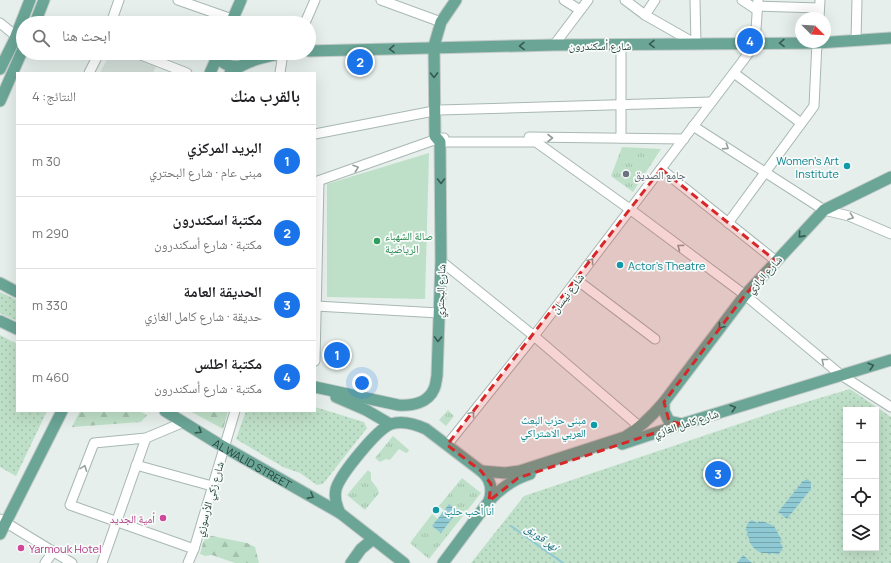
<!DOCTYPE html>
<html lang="ar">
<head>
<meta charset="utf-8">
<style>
  :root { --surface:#fff; --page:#f6f6f6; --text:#202124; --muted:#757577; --line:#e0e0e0; --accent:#1a73e8 }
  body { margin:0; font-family:Manrope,"Noto Naskh Arabic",sans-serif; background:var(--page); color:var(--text); direction:rtl }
  .controls { position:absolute; right:12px; bottom:12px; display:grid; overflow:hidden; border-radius:0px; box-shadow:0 4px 16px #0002 }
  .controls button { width:36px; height:36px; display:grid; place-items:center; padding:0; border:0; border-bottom:1px solid var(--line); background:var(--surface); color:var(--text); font:20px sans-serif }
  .compass { position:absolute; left:795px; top:12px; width:36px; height:36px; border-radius:50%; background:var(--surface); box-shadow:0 4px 16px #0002; rotate:114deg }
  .you { position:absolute; left:362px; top:383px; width:14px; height:14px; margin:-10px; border:3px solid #fff; border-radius:50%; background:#1a73e8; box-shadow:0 0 0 6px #1a73e833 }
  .badge { display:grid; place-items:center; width:26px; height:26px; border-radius:50%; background:var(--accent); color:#fff; font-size:13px; font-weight:700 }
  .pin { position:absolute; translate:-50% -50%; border:2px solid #fff; box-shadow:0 1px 4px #0006 }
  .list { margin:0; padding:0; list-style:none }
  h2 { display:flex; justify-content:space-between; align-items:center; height:52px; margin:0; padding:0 16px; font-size:17px }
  h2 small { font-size:13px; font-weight:400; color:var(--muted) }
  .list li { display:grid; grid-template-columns:26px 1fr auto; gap:12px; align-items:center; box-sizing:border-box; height:72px; padding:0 16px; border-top:1px solid var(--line) }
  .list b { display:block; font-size:15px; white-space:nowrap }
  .list p { margin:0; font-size:13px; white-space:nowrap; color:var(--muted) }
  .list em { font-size:13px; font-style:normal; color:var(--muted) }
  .icon { flex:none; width:22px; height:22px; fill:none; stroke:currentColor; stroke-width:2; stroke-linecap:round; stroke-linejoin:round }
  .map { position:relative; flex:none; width:891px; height:563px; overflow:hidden; direction:ltr }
  .search { position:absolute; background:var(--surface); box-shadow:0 4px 16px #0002; left:16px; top:16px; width:300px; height:44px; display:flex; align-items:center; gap:10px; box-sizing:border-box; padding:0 14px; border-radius:22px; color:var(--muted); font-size:15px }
  .panel { position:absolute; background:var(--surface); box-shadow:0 4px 16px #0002; left:16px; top:72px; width:300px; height:340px; border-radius:0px; direction:rtl }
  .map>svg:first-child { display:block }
</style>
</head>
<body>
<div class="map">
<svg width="891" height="563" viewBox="0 0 891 563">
  <defs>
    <pattern id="grass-tufts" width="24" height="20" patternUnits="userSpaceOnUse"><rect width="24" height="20" fill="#bfe0c8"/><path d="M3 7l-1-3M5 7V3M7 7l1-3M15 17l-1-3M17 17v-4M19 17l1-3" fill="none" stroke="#a4c1ad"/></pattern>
    <pattern id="forest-firs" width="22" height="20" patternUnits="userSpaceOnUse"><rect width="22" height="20" fill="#bfe0c8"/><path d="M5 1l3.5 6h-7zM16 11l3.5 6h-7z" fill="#a4c1ad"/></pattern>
    <pattern id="park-dots" width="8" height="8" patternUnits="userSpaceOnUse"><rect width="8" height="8" fill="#bfe0c8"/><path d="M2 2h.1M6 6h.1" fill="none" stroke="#a4c1ad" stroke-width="1.8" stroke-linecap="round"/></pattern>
    <pattern id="water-rules" width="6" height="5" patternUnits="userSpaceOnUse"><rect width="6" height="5" fill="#8ec9d4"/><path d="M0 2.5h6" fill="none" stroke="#74a5ad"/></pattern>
  </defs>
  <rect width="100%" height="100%" fill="#e6efeb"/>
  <!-- built -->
  <polygon fill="#d4dfda" points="110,53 130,53 157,64 153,73 100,73"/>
  <!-- grass -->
  <g fill="url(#grass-tufts)">
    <polygon points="622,147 661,149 633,192 611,176"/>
    <polygon points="448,410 454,416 446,426 439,420"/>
    <polygon points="393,436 409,450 408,452 406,453 399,449 390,460 386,459 380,462 375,458"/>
    <polygon points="368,470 371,473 371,480 377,488 379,493 365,510 347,495"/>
    <polygon points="462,478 481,493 429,559 410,543 432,514 438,519 444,510 439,506"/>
  </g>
  <!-- forest -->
  <g fill="url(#forest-firs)">
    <polygon points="80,411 139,411 147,415 141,422 72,427"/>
    <polygon points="190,411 228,411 223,429"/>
    <polygon points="207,535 247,543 255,547 259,563 235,563 212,555 205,556 200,554 203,543"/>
  </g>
  <!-- park -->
  <g fill="url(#park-dots)" fill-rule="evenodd">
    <polygon points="0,292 17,300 17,321 0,313"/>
    <polygon points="0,335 17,344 17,411 47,411 16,476 0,467"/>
    <path d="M850 389 891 417V563H471L524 496 786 408ZM846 410H876V548H846Z"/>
    <polygon points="315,407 364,422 367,428 323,484 317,485 300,473 283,467 236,439 246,411 315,411"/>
  </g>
  <!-- pitch -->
  <polygon fill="#bfe0c8" points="429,153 425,299 327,297 327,184"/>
  <!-- water -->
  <g fill="url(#water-rules)">
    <polygon points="808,479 811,483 811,489 787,519 778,512 803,481"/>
    <polygon points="449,504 458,511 441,533 432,526"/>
    <path d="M752 520 757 523 759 521 761 522H765L774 526 780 537 782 539 780 542 783 547 779 554H776L771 553 769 555 767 553C758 554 753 548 749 541V538L746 534 748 533C744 529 747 524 750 521Z"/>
    <polygon points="743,555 752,563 737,563"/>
  </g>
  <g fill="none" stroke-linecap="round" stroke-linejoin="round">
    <!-- stream -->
    <polyline stroke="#8ec9d4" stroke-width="2" points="511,526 563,563"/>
    <!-- minor casing -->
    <g stroke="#a8b8b2" stroke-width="11">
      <g id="minor">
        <polyline points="178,0 232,19"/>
        <polyline points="381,0 441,22"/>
        <polyline points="564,0 580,10"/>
        <polyline points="625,0 645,15 696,44"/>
        <polyline points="695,0 696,44"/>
        <polyline points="742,0 757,10"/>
        <polyline points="757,6 819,8"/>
        <polyline points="645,15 655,0"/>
        <polyline points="819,18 820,0"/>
        <polyline points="0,23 16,36"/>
        <polyline points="111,23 119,0"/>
        <polyline points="305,23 315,0"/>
        <polyline points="856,40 857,0"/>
        <polyline points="554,45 588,0"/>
        <polyline points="621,45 621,138"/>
        <polyline points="136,53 187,73"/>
        <polyline points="89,73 99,53"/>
        <polyline points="280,73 283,53"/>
        <polyline points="734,73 801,123"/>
        <polyline points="693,126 824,210 849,216 891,234"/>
        <polyline points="315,134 439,110 711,102"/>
        <polyline points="529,137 684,139"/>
        <polyline points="440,142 536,142 631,210 745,295 841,375 891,407"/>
        <polyline points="661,169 776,261"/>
        <polyline points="315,182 440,138 444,138"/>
        <polyline points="728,223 814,106 817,42"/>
        <polyline points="441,261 534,336 640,427"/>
        <polyline points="577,280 655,339"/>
        <polyline points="316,306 439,313"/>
        <polyline points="315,361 319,181"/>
        <polyline points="184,422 146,438 94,443 70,505 194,549"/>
        <polyline points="447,445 534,336 742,62 755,44 758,0"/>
        <polyline points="136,465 212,486"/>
        <polyline points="0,519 72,563"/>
        <polyline points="45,563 53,552"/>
        <polyline points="102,563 146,438"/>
        <polyline points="188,563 194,549 235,411"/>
      </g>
    </g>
    <!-- major casing -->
    <g stroke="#c2cac8" stroke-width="13">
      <g id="major">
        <polyline points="35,23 44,0"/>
        <polyline points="231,23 241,0"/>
        <polyline points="309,51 554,45 817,43 891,38"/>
        <path d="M218 56C223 65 230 67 240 66"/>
        <polyline points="0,69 14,41 30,0"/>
        <polyline points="210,73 219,53"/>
        <path d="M230 73C247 60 266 56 287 53"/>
        <polyline points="0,101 23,49"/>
        <polyline points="0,283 17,292"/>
        <polyline points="0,321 17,329"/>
        <path d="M315 387 398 405C412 406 428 403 434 389 436 385 436 380 437 376L441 261 440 142 435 136 434 46 441 22 456 0"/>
        <polyline points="336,397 366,410 390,424"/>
        <polyline points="664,402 664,411 669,421 682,424"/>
        <path id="s1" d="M165 411 217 443 340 513"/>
        <polyline points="622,444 682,424 891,360"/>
        <path d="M481 471 505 473 520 471 625 437C640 428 652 416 664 402L745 295 824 210 891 177"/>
        <path d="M489 501C501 488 513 479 530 474"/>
        <polyline points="0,534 62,411"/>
        <polyline points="351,563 361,549 373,539"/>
        <path d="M404 563 340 513C336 505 334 498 336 489 340 475 377 429 391 424 403 420 415 424 426 429L481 471C491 479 493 489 489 501L443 563"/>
      </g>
    </g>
    <!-- minor -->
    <use href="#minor" stroke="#fff" stroke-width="9"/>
    <!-- major -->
    <use href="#major" stroke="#6aa596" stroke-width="11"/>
  </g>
  <!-- one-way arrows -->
  <defs><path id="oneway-chevron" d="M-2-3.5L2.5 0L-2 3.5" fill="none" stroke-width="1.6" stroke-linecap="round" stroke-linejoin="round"/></defs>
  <g stroke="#365b51">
    <use href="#oneway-chevron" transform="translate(782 43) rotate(179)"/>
    <use href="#oneway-chevron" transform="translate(652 44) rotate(179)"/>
    <use href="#oneway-chevron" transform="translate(522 46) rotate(179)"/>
    <use href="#oneway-chevron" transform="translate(392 49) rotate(179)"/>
    <use href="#oneway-chevron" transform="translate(434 75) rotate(89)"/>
    <use href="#oneway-chevron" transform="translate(441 181) rotate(90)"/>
    <use href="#oneway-chevron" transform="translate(801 235) rotate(132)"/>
    <use href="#oneway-chevron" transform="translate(721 326) rotate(127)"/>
    <use href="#oneway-chevron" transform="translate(438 339) rotate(92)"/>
    <use href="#oneway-chevron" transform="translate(871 366) rotate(-16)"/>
    <use href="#oneway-chevron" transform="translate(733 408) rotate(-17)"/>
    <use href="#oneway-chevron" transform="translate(199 431) rotate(32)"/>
    <use href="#oneway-chevron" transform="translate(311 496) rotate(29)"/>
  </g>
  <g stroke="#92a09c">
    <use href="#oneway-chevron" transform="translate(550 138)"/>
    <use href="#oneway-chevron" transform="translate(726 147) rotate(33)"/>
    <use href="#oneway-chevron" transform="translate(356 168) rotate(-19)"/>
    <use href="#oneway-chevron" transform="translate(851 217) rotate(20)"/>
    <use href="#oneway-chevron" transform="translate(680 247) rotate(-143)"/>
    <use href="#oneway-chevron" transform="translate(591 261) rotate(-53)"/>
    <use href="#oneway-chevron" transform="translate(824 361) rotate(-141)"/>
    <use href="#oneway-chevron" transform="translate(472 414) rotate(-52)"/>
    <use href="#oneway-chevron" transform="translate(84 468) rotate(-69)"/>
  </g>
  <!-- marked area -->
  <path fill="#d62828" fill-opacity="0.2" stroke="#d62828" stroke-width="3" stroke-dasharray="8 5" stroke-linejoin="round" d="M661 169 776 261 745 295 664 402 669 421 682 424 518 478 489 501 491 484 481 471 447 445Z"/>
  <!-- markers -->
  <g fill="#0f9aa8" stroke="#f7fbf9" stroke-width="1.5">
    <circle cx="847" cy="166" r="4"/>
    <circle cx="620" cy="265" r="4"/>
    <circle cx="594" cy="425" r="4"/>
    <circle cx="436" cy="510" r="4"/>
  </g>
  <circle fill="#6b7280" stroke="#f7fbf9" stroke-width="1.5" cx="626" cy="174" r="4"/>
  <circle fill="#2e9e5b" stroke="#f7fbf9" stroke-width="1.5" cx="377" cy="241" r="4"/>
  <g fill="#d1479c" stroke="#f7fbf9" stroke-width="1.5">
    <circle cx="163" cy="518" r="4"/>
    <circle cx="21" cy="548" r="4"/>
  </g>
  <g text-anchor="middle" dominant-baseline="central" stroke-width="3.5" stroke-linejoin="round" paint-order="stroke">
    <!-- street labels -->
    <g font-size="11" fill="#24423a" stroke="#f7fbf9">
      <text x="600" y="45">شارع أسكندرون</text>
      <text transform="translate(764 274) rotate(-48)">شارع الرازي</text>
      <text transform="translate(440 291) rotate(-88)">شارع البحتري</text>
      <text transform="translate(567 293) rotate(-53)">شارع نيسان</text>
      <text transform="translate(686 423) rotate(-18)">شارع كامل الغازي</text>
      <text stroke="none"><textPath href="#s1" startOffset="102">AL WALID STREET</textPath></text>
      <text transform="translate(209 499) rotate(-74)">شارع زكي الأرسوزي</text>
    </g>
    <!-- culture labels -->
    <g font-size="11" fill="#0d838f" stroke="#f7fbf9" text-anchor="end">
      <text x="839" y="160">Women's Art<tspan x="839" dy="13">Institute</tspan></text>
      <text x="628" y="265" text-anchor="start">Actor's Theatre</text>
      <text x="586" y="419">مبنى حزب البعث<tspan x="586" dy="13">العربي الاشتراكي</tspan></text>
      <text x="444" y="510" text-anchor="start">أنا أحب حلب</text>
    </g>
    <!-- worship labels -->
    <g font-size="11" fill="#5b616d" stroke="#f7fbf9" text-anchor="start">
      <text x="634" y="174">جامع الصديق</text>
    </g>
    <!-- leisure labels -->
    <g font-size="11" fill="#27864d" stroke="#f7fbf9" text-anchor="start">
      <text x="385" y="235">صالة الشهباء<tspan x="385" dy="13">الرياضية</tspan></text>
    </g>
    <!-- hotel labels -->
    <g font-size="11" fill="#b23c85" stroke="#f7fbf9" text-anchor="end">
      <text x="155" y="518">أمية الجديد</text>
      <text x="29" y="548" text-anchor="start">Yarmouk Hotel</text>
    </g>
    <!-- water labels -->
    <g font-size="12" font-style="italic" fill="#1c6f80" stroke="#f7fbf9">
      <text transform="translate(542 537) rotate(35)">نهر قويق</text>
    </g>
  </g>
</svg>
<div class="controls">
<button>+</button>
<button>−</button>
<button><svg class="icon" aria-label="locate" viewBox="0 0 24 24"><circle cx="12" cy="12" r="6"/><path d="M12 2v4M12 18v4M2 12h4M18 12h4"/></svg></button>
<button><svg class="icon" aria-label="layers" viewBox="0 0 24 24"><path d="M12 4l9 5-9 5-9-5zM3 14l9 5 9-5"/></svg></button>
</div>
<svg class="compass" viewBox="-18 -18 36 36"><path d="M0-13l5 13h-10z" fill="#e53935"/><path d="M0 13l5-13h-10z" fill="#757577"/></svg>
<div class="you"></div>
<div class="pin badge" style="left:337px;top:355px">1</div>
<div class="pin badge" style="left:360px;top:62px">2</div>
<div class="pin badge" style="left:718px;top:474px">3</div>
<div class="pin badge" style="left:750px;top:41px">4</div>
<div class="search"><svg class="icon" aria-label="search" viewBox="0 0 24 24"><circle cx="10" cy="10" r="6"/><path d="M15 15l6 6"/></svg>ابحث هنا</div>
<section class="panel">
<h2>بالقرب منك<small>النتائج: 4</small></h2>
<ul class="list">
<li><span class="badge">1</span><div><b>البريد المركزي</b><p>مبنى عام · شارع البحتري</p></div><em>30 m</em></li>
<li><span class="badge">2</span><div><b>مكتبة اسكندرون</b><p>مكتبة · شارع أسكندرون</p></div><em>290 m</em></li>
<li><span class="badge">3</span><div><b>الحديقة العامة</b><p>حديقة · شارع كامل الغازي</p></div><em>330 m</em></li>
<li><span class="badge">4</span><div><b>مكتبة اطلس</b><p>مكتبة · شارع أسكندرون</p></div><em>460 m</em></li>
</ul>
</section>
</div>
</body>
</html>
